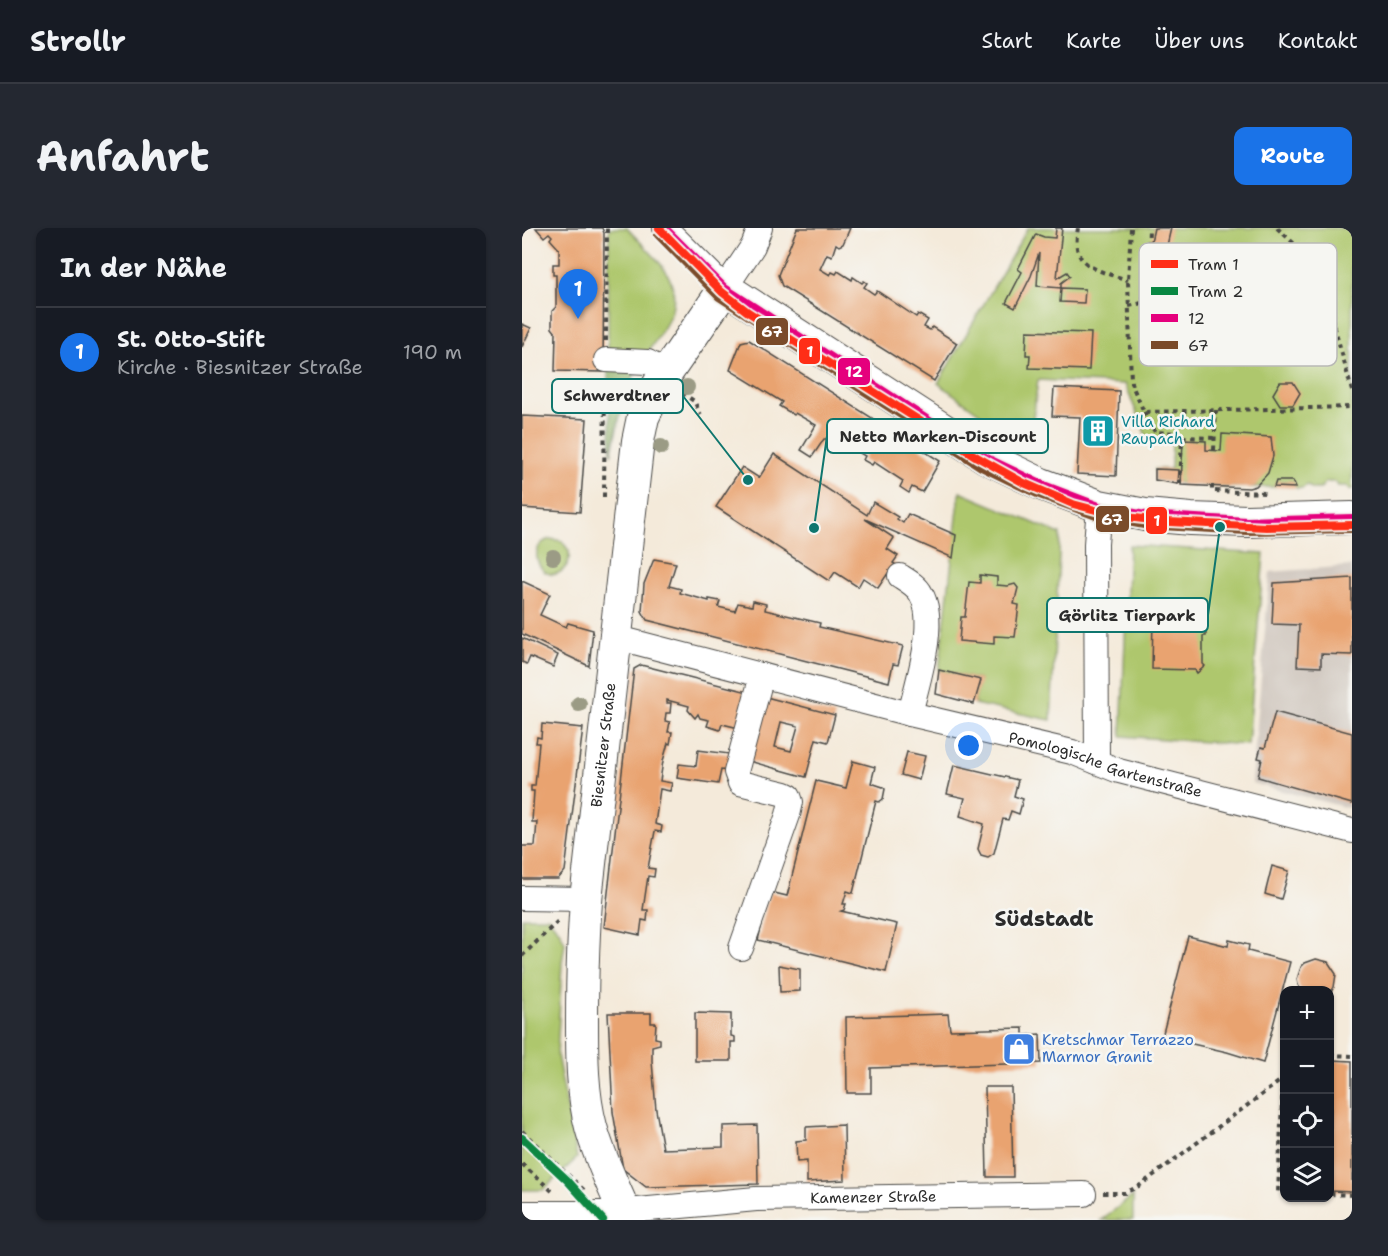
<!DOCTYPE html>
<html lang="de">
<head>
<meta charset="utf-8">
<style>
  :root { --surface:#171b24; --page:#242831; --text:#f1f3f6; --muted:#9ea1a6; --line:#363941; --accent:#1a73e8 }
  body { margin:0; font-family:"Shantell Sans",sans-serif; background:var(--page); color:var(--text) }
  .controls { position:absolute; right:18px; bottom:18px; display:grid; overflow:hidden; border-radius:12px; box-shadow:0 2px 4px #0004 }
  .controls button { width:54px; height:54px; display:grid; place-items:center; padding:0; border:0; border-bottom:2px solid var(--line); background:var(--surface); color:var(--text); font:30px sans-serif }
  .you { position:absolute; left:447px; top:518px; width:21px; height:21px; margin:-15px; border:4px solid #fff; border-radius:50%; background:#1a73e8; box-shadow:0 0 0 9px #1a73e833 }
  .badge { display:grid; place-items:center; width:39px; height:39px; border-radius:50%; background:var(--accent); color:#fff; font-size:20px; font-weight:700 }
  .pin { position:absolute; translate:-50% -50px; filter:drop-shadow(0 2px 3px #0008) }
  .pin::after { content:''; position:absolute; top:32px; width:21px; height:18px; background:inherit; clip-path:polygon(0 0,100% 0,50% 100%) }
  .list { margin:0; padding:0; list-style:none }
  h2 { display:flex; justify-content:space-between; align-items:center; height:78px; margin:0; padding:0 24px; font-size:26px }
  h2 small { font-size:20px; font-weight:400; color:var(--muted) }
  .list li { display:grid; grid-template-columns:39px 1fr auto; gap:18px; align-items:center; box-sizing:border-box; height:90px; padding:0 24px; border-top:2px solid var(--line) }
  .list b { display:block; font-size:22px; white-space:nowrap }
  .list p { margin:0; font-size:20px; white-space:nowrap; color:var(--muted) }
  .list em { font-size:20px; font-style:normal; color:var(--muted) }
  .icon { flex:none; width:33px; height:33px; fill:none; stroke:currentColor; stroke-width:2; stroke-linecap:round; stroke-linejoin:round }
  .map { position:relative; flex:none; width:830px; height:992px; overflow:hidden; border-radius:12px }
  header { display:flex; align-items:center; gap:36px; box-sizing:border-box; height:84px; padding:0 30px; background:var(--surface); border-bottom:2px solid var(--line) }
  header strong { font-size:28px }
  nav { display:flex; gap:33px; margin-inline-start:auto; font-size:21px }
  .intro { display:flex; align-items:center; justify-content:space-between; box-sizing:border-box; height:144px; padding:0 36px }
  h1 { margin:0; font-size:42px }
  .button { padding:15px 27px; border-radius:12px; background:var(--accent); color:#fff; font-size:21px; font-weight:700 }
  main { display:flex; gap:36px; padding:0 36px }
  aside { flex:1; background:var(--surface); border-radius:12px; box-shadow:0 2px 4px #0004 }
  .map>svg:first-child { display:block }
</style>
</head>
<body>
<header>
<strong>Strollr</strong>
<nav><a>Start</a><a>Karte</a><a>Über uns</a><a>Kontakt</a></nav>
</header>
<div class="intro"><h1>Anfahrt</h1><a class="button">Route</a></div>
<main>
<aside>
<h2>In der Nähe<small></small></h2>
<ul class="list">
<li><span class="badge">1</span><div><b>St. Otto-Stift</b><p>Kirche · Biesnitzer Straße</p></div><em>190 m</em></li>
</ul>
</aside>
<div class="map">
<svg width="830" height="992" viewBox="0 0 830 992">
  <rect width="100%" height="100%" fill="#f6f6f2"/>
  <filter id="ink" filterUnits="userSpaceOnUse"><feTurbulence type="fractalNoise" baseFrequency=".0167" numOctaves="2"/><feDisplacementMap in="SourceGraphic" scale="12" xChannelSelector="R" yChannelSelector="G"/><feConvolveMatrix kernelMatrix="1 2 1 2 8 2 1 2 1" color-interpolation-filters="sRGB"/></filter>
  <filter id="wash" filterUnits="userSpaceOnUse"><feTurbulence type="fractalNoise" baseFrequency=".008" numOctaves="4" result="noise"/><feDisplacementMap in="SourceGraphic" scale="24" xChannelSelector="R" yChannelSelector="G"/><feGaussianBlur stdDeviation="1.35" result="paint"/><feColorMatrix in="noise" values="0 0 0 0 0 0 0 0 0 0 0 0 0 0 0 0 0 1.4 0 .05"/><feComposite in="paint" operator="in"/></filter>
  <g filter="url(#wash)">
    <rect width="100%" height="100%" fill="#f4eada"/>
    <!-- industrial -->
    <polygon fill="#ccc2b9" points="830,338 830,581 730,555 748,344"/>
    <!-- green -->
    <g fill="#aec76d" stroke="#6c794c" stroke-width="1.5">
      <path d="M87 0H105C131 29 167 52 145 94 139 106 130 118 122 129H86Z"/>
      <polygon points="506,0 830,0 830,262 827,262 825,258 816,258 813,254 804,254 798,261 791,261 785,257 781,260 774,260 771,253 755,253 752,259 690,259 633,252 633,241 649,241 650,211 625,210 603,156 516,152 507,221 416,155"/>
      <polygon points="438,264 538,306 529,492 452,476 458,452 417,442"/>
      <path d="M28 311 40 313 47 323C48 330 47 336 42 341 22 361 0 319 28 311Z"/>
      <polygon points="607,317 742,326 726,517 599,508"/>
      <polygon points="0,689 26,689 38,704 43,715 40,734 35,827 55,930 21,962 0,962"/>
      <polygon points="611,968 611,992 579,992"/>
    </g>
    <!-- forest -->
    <polygon fill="#8aac60" stroke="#5a6c46" stroke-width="1.5" points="86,141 115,141 101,174 89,227"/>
    <g id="blocks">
      <!-- building -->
      <g fill="#e9a36f" fill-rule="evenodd">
        <polygon points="14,0 80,0 82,5 81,144 33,143 34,105 30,100 30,83 34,79 34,47 31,47 31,36 37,36 37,21 28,11 30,8 27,5 22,9"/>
        <polygon points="275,0 328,0 321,16 317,18 314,16 310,28 305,26 298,41 308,47 310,44 314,46 316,43 330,52 331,49 340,55 342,53 345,55 342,59 352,66 355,63 394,89 396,86 406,92 402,99 408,102 410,99 435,115 412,153 260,58 256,47"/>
        <polygon points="534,0 540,0 535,50 545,44 548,48 539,55 539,60 515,58 517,25 509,48 493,80 484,75 500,44 496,41 514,6 522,9 533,10"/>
        <polygon points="632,0 649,0 644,22 628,18"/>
        <polygon points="539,60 563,61 562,75 538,74"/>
        <polygon points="0,96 9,100 0,119"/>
        <polygon points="505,103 569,105 567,142 507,140 508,127 504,127"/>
        <polygon points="227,112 418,233 400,264 390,259 387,265 378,259 381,253 352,234 350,237 341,232 343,228 316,212 313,215 306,211 302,211 290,229 279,222 294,197 273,185 272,187 257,178 260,174 208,142 219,114"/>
        <polygon points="758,154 771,154 778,165 771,177 758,177 751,166"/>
        <polygon points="532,160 597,163 594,248 555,246 558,189 530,188"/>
        <polygon points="0,188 65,191 58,284 0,280"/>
        <polygon points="700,206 749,209 751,228 746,245 734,258 727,260 659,257 661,212 684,213 684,222 699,223"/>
        <polygon points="252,226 345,287 351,274 376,289 375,291 381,295 386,286 434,307 431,330 343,291 372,310 365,321 376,328 371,335 382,342 376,352 366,345 356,360 341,350 336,359 313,344 307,353 194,279 220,239 237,250"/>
        <polygon points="633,241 657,242 656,256 633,252"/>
        <polygon points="754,253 771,253 774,260 752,259"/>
        <polygon points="132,331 154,335 147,358 159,361 158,365 187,373 187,371 198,373 196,379 213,383 216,375 230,378 231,373 244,376 243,382 298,395 297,399 381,418 376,437 371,436 367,454 125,392 120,383 122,356"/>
        <polygon points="458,347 475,349 475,357 486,358 493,356 496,360 492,376 497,377 493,409 472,408 472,416 437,413 439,389 443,389 447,354 458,355"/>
        <polygon points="830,350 830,427 799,426 799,439 775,438 777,397 750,396 752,355"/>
        <polygon points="0,353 28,366 18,387 44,399 46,395 71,402 67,438 0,406"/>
        <polygon points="660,372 663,376 682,376 682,396 684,396 684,408 681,408 681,436 683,438 675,445 673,442 630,441 631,388 627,384 633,378 637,383 649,383 649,377 653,373"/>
        <polygon points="0,410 36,427 31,439 8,429 5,436 0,434"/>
        <polygon points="119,437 226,464 217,500 200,496 198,502 185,498 187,492 178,490 176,486 173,490 166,482 167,478 145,472 145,475 149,475 148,485 144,485 143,493 148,494 146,504 150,504 148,516 146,515 141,533 138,553 150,555 148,563 138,561 133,596 140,598 139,604 133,603 126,640 133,641 132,649 126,648 121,682 126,682 125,693 120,692 118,707 82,699 112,441"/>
        <polygon points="417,442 459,452 452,476 414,466"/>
        <path d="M244 469 313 487 306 514 294 511 284 549 227 533ZM259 494 276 498 269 523 253 519Z"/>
        <polygon points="753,484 830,505 830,576 736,549 740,531 736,530 739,519 743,520"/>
        <polygon points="20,496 61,500 43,643 36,651 0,651 0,618 13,618 15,594 10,594 12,563 9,563 9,558 13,558 17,515 14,515 15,509 19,510"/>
        <polygon points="176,522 207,526 207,522 212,522 207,543 199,542 196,556 155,550 157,536 174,538"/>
        <polygon points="385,524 403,528 397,552 379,547"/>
        <polygon points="331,533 353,539 349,555 361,559 363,561 361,571 357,574 354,573 331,665 325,663 321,676 324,676 322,682 319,683 375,696 364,744 236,712 248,664 265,668 294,553 324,560"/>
        <polygon points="432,537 496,552 492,568 501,571 497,586 489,583 486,592 481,591 472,625 466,629 459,627 456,621 462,596 438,588 443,570 425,566"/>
        <polygon points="750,638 767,643 759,671 743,666"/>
        <polygon points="666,708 706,718 707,712 727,717 726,723 768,734 741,835 705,824 640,809"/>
        <polygon points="794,731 806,734 814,746 812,759 808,766 807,762 779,762 776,757 775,751 779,739 783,735"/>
        <polygon points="257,737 278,741 278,763 258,764"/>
        <polygon points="86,785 129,785 129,795 134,795 133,810 138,811 138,816 130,818 130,833 134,882 141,921 201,919 201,898 235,897 236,956 124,959 101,941 91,884"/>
        <polygon points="173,785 209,786 209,808 213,809 213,814 209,814 209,833 173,833"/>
        <polygon points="426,786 428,802 501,800 501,807 518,806 519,835 349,840 349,865 325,865 324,789"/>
        <polygon points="809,832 830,833 830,964 808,963"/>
        <polygon points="463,859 489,859 491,949 465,949"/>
        <polygon points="322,897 323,952 285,954 285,933 275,934 274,913 284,912 284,899"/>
      </g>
    </g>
  </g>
  <g filter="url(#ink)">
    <use href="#blocks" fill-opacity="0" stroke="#494845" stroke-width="1.5"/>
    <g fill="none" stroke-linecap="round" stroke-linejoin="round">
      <!-- minor casing -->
      <g stroke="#494845" stroke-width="26">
        <g id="minor">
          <polyline points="143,0 203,60 231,18 238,0"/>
          <polyline points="84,132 126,134 144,144"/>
          <path d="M378 348C386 353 395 358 399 366 416 394 395 455 388 486"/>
          <path id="s1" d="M93 409 388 486 550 524 597 543 830 603"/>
          <polyline points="575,534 574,316 577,278"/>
          <polyline points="0,670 64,671"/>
          <polyline points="219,720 266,587 269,574 267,568 263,566 218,555 214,544 240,447"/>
          <path id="s2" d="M0 985H84L234 971 562 966"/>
        </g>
      </g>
      <!-- major casing -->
      <g stroke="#494845" stroke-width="34">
        <g id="major">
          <path id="s3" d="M106 992C93 961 78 932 69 899 60 865 60 829 60 794 60 750 61 706 65 662L116 213 121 189 137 156 203 60 465 230 519 256 577 278 623 287 669 291 725 293 830 290"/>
        </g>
      </g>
      <!-- path -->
      <g stroke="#494845" stroke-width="4" stroke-dasharray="4.5 4.5" stroke-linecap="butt">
        <path d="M556 0C555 6 554 14 555 20 558 41 588 46 606 52"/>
        <polyline points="609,0 606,52 609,155 622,184 830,179"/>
        <polyline points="755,0 777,20 799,49 830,163"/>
        <polyline points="607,78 620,75 625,56 627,0"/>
        <polyline points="84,113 85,0"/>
        <polyline points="160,165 172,173 179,187"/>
        <polyline points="622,184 633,204 656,205 656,209 692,210"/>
        <polyline points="692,222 694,182"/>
        <polyline points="658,256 660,209"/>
        <polyline points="690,257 690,263 745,265"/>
        <polyline points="82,269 83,151"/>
        <polyline points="0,728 38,691"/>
        <polyline points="808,827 830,828"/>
        <polyline points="761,851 756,964 762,964"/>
        <polyline points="0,903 63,963"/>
        <polyline points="0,936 30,963"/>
        <polyline points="581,965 603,965 617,958 762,850"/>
        <polyline points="808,966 830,967"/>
      </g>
      <!-- minor -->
      <use href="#minor" stroke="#fff" stroke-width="24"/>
      <!-- major -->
      <use href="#major" stroke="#fff" stroke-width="32"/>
      <!-- bus-1 casing -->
      <g stroke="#f6f6f2" stroke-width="12">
        <polyline id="bus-1" points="143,0 203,60 465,230 519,256 577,278 623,287 725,293 830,290"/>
      </g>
      <!-- bus-2 casing -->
      <g stroke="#f6f6f2" stroke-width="12">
        <polyline id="bus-2" points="136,7 197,69 459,239 515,266 574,288 622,297 725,303 830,301"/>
      </g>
      <!-- bus-1 -->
      <use href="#bus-1" stroke="#e5007d" stroke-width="8"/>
      <!-- bus-2 -->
      <use href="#bus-2" stroke="#7a4b2a" stroke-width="8"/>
      <!-- tram-1 casing -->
      <g stroke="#f6f6f2" stroke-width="12">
        <polyline id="tram-1" points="137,0 200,64 226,84 455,229 502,255 551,276 596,288 647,294 744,299 830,297"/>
      </g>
      <!-- tram-2 casing -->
      <g stroke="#f6f6f2" stroke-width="12">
        <polyline id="tram-2" points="0,910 45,952 81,992"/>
      </g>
      <!-- tram-1 -->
      <use href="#tram-1" stroke="#ff2e17" stroke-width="8"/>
      <!-- tram-2 -->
      <use href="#tram-2" stroke="#088742" stroke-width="8"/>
    </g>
    <!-- trees -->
    <g fill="#9b9b85">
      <circle cx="165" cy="159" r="8"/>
      <circle cx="139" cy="219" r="8"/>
      <circle cx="31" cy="329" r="8"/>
      <circle cx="57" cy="476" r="8"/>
    </g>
  </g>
  <!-- icons -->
  <defs>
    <g id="building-square" transform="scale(1.725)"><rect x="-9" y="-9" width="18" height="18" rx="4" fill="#0f9aa8" stroke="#f6f6f2"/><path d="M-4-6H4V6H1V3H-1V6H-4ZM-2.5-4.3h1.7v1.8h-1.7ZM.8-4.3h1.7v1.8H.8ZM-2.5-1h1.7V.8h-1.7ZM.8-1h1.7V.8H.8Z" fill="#fff"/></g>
    <g id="shop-square" transform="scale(1.725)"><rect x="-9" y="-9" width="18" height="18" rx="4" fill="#3f7fe0" stroke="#f6f6f2"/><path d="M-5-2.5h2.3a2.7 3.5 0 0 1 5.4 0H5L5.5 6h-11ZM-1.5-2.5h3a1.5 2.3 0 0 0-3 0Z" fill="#fff"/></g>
  </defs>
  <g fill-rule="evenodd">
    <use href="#building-square" x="576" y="203"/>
    <use href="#shop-square" x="497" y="821"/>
  </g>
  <g text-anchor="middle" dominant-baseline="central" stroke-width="5" stroke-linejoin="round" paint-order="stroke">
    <!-- culture labels -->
    <g font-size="15" fill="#0d838f" stroke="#f6f6f2" text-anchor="start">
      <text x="599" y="194">Villa Richard<tspan x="599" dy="17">Raupach</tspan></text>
    </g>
    <!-- street labels -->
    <g font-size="15" fill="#2b2b2b" stroke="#f6f6f2">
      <text stroke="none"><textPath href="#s3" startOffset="484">Biesnitzer Straße</textPath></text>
      <text stroke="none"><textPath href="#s1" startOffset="507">Pomologische Gartenstraße</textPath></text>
      <text stroke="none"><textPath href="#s2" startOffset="352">Kamenzer Straße</textPath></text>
    </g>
    <!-- shop labels -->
    <g font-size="15" fill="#366cbe" stroke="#f6f6f2" text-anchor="start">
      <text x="520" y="812">Kretschmar Terrazzo<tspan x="520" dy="17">Marmor Granit</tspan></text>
    </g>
    <!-- district labels -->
    <g font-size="21" font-weight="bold" fill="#2b2b2b" stroke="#f6f6f2">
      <text x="522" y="691">Südstadt</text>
    </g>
  </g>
  <!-- legend -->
  <rect x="617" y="15" width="198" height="123" rx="9" fill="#f6f6f2" stroke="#b9b9b6" stroke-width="1.5"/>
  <rect x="629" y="32" width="27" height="8" fill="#ff2e17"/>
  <rect x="629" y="59" width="27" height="8" fill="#088742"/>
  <rect x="629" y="86" width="27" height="8" fill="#e5007d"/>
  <rect x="629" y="113" width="27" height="8" fill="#7a4b2a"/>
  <g font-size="16" fill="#2b2b2b">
    <text x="666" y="42">Tram 1</text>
    <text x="666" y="69">Tram 2</text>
    <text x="666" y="96">12</text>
    <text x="666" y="123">67</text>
  </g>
  <!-- callouts -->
  <path fill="none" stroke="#0f766e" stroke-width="2" d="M226 252L161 168M292 300L305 208M698 299L686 387"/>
  <g fill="#0f766e" stroke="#f6f6f2" stroke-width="2">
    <circle cx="226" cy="252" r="6"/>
    <circle cx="292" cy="300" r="6"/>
    <circle cx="698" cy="299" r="6"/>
  </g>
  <g fill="#f6f6f2" stroke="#0f766e" stroke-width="2">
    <rect x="30" y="151" width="131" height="34" rx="6"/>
    <rect x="305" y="191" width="221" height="34" rx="6"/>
    <rect x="525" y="370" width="161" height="34" rx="6"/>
  </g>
  <g font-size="16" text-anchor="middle" font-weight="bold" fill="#2b2b2b">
    <text x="95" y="173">Schwerdtner</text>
    <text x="416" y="214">Netto Marken-Discount</text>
    <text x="605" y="393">Görlitz Tierpark</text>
  </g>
  <g stroke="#f6f6f2" stroke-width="2">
    <rect x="233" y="89" width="34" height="29" rx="6" fill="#7a4b2a"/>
    <rect x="276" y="109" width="23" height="28" rx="6" fill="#ff2e17"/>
    <rect x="315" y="129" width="34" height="29" rx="6" fill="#e5007d"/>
    <rect x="573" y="277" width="35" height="28" rx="6" fill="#7a4b2a"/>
    <rect x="623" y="278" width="23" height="29" rx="6" fill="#ff2e17"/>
  </g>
  <g font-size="16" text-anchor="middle" font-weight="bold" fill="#fff">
    <text x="250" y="109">67</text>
    <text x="288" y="129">1</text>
    <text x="332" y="149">12</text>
    <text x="590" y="297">67</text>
    <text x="635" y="298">1</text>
  </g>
</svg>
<div class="controls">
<button>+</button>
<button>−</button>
<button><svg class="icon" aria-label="locate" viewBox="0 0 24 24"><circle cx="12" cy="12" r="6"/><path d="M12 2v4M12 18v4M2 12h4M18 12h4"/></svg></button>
<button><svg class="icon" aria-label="layers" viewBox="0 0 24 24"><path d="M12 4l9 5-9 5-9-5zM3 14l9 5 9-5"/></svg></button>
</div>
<div class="you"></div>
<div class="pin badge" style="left:56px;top:91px">1</div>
</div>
</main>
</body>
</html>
